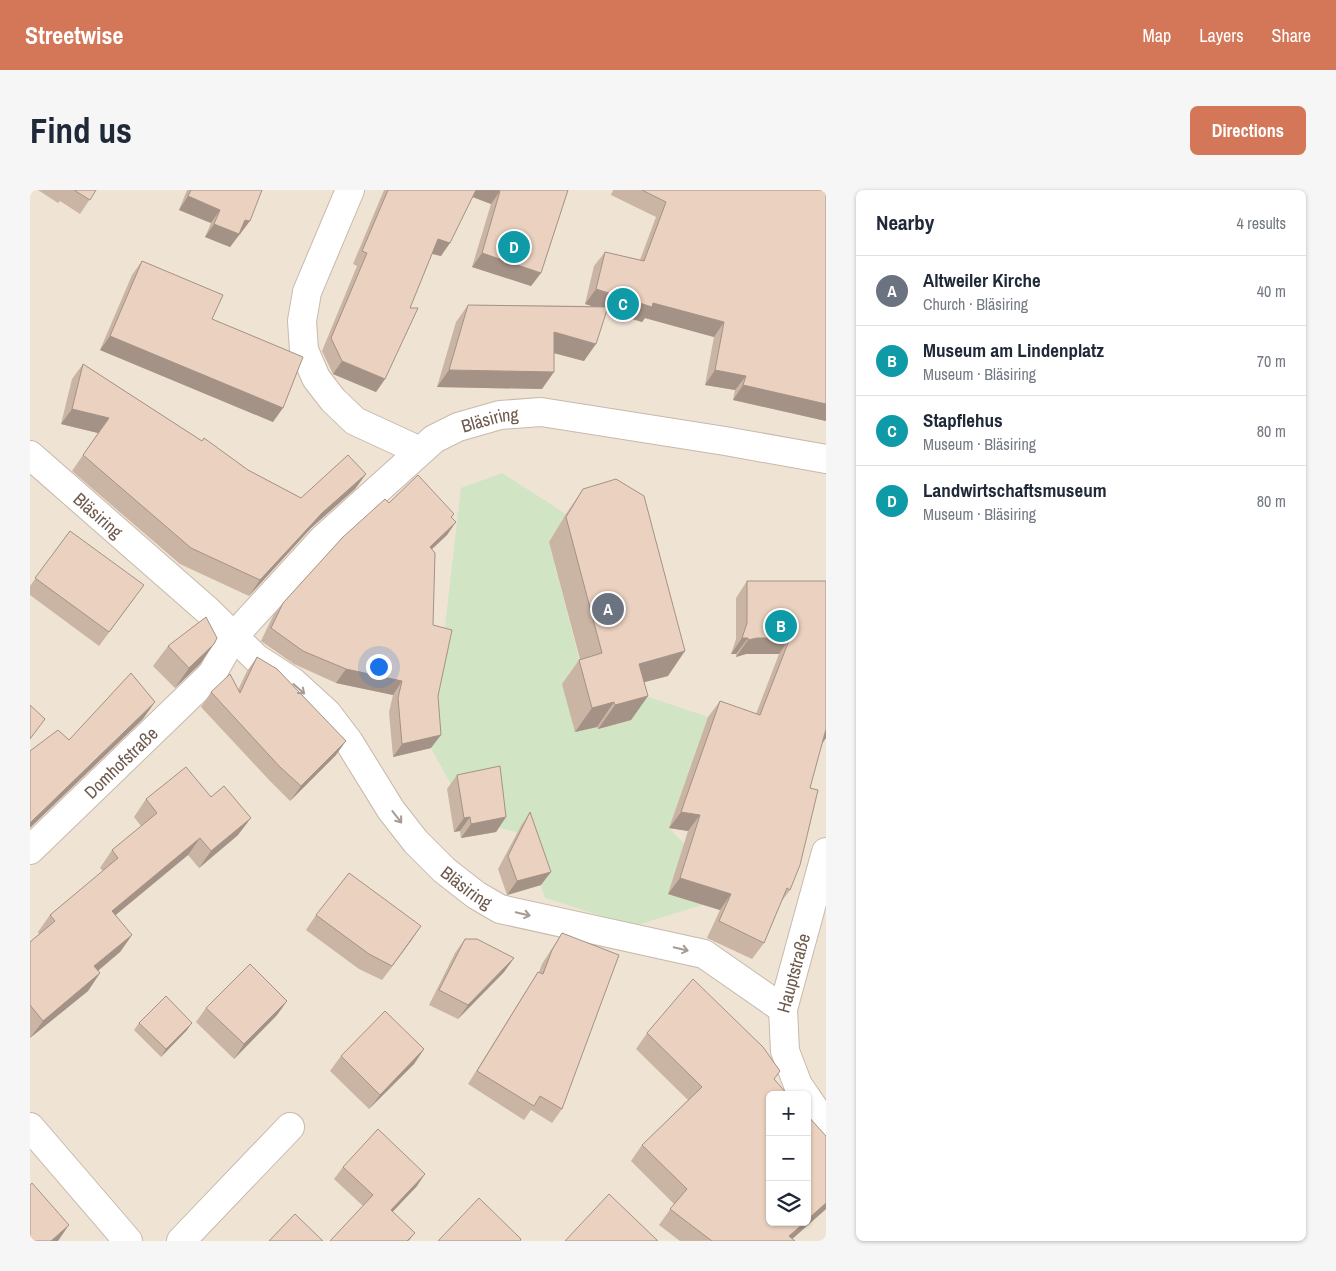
<!DOCTYPE html>
<html lang="en">
<head>
<meta charset="utf-8">
<style>
  :root { --surface:#fff; --page:#f6f6f7; --text:#1f2937; --muted:#747a83; --line:#e0e1e3; --accent:#d47758 }
  body { margin:0; font-family:"Archivo Narrow",sans-serif; background:var(--page); color:var(--text) }
  .controls { position:absolute; right:15px; bottom:15px; display:grid; overflow:hidden; border-radius:8px; box-shadow:0 1px 4px #0004 }
  .controls button { width:45px; height:45px; display:grid; place-items:center; padding:0; border:0; border-bottom:1px solid var(--line); background:var(--surface); color:var(--text); font:25px sans-serif }
  .you { position:absolute; left:348px; top:476px; width:18px; height:18px; margin:-12px; border:4px solid #fff; border-radius:50%; background:#1a73e8; box-shadow:0 0 0 8px #1a73e833 }
  .badge { display:grid; place-items:center; width:32px; height:32px; border-radius:50%; background:var(--accent); color:#fff; font-size:16px; font-weight:700 }
  .pin { position:absolute; translate:-50% -50%; border:2px solid #fff; box-shadow:0 1px 5px #0006 }
  .list { margin:0; padding:0; list-style:none }
  h2 { display:flex; justify-content:space-between; align-items:center; height:65px; margin:0; padding:0 20px; font-size:21px }
  h2 small { font-size:16px; font-weight:400; color:var(--muted) }
  .list li { display:grid; grid-template-columns:32px 1fr auto; gap:15px; align-items:center; box-sizing:border-box; height:70px; padding:0 20px; border-top:1px solid var(--line) }
  .list b { display:block; font-size:19px; white-space:nowrap }
  .list p { margin:0; font-size:16px; white-space:nowrap; color:var(--muted) }
  .list em { font-size:16px; font-style:normal; color:var(--muted) }
  .icon { flex:none; width:28px; height:28px; fill:none; stroke:currentColor; stroke-width:2; stroke-linecap:round; stroke-linejoin:round }
  .map { position:relative; flex:none; width:796px; height:1051px; overflow:hidden; border-radius:8px }
  header { display:flex; align-items:center; gap:30px; box-sizing:border-box; height:70px; padding:0 25px; background:var(--accent); color:#fff }
  header strong { font-size:24px }
  nav { display:flex; gap:28px; margin-inline-start:auto; font-size:18px }
  .intro { display:flex; align-items:center; justify-content:space-between; box-sizing:border-box; height:120px; padding:0 30px }
  h1 { margin:0; font-size:35px }
  .button { padding:12px 22px; border-radius:8px; background:var(--accent); color:#fff; font-size:18px; font-weight:700 }
  main { display:flex; gap:30px; padding:0 30px }
  aside { flex:1; background:var(--surface); border-radius:8px; box-shadow:0 1px 4px #0004 }
  .map>svg:first-child { display:block }
</style>
</head>
<body>
<header>
<strong>Streetwise</strong>
<nav><a>Map</a><a>Layers</a><a>Share</a></nav>
</header>
<div class="intro"><h1>Find us</h1><a class="button">Directions</a></div>
<main>
<div class="map">
<svg width="796" height="1051" viewBox="0 0 796 1051">
  <rect width="100%" height="100%" fill="#f9f1e4"/>
  <!-- residential -->
  <path fill="#efe3d3" fill-rule="evenodd" d="M0 0H796V1051H0ZM740 905H777V1032H740Z"/>
  <!-- green -->
  <polygon fill="#d1e4c4" points="472,283 536,324 519,352 567,539 592,498 678,527 639,638 682,683 672,715 604,736 515,708 494,644 466,637 423,598 401,558 431,298"/>
  <g fill="none" stroke-linecap="round" stroke-linejoin="round">
    <!-- minor casing -->
    <g stroke="#c8b9ac" stroke-width="30">
      <g id="minor">
        <polyline points="320,0 277,102 272,131 274,160 286,188 303,210 325,231 390,261"/>
        <path id="s1" d="M0 265 177 420 226 468 263 492 297 523 319 552 361 620 386 652 414 680 446 705 470 719 674 764 753 819"/>
        <path id="s2" d="M0 660 182 484 203 447 293 349 404 249 428 237 470 225 511 222 695 251 796 269"/>
        <path id="s3" d="M775 905 768 895 755 861 753 819 796 662"/>
        <polyline points="777,908 796,936"/>
        <polyline points="0,937 98,1051"/>
        <polyline points="151,1051 260,937"/>
      </g>
    </g>
    <!-- minor -->
    <use href="#minor" stroke="#fff" stroke-width="28"/>
  </g>
  <!-- wall -->
  <g fill="#cab4a4">
    <polygon points="8,0 66,0 50,24 30,11 28,13"/>
    <polygon points="157,0 232,0 210,45 209,44 200,57 175,47 181,33 149,20"/>
    <polygon points="354,0 538,0 511,83 501,96 442,77 461,14 443,7 411,66 402,64 380,118 355,189 346,202 303,184 292,161 327,76 323,74"/>
    <polygon points="583,0 796,0 796,231 703,210 705,200 675,195 684,147 615,128 612,132 576,121 554,171 524,163 512,199 407,197 426,132 438,115 564,116 555,114 564,76 575,62 610,70 626,27 581,5"/>
    <polygon points="112,71 182,129 243,232 70,160 102,85"/>
    <polygon points="53,174 172,251 218,280 271,308 336,284 325,299 281,338 219,406 150,374 42,281 68,243 31,234 42,189"/>
    <polygon points="553,299 638,486 614,492 618,506 601,530 568,539 567,537 545,542 532,494 549,470 550,469 519,352 536,324"/>
    <polygon points="359,313 424,324 422,327 417,345 402,359 403,435 408,506 401,558 363,567 359,522 363,505 306,493 264,474 231,451 243,426 253,413"/>
    <polygon points="40,341 104,409 69,456 0,405 0,396"/>
    <polygon points="717,391 796,391 796,548 792,553 780,598 760,700 751,712 734,753 722,769 677,748 690,720 638,704 658,641 639,638 678,527 690,511 726,524 749,464 716,464 706,467 706,464 701,464 706,449 706,408"/>
    <polygon points="184,454 170,474 145,498 123,476 138,456"/>
    <polygon points="227,467 306,565 260,611 240,591 171,517 181,502 208,500 217,481"/>
    <polygon points="427,585 476,627 466,642 431,648 430,641 424,642 417,599"/>
    <polygon points="116,609 208,645 169,678 158,665 85,725 102,745 90,762 68,781 70,783 58,801 0,848 0,752 9,744 8,742 20,725 73,681 70,678 82,660 111,636 104,627"/>
    <polygon points="500,622 511,695 477,705 468,679 491,636"/>
    <polygon points="286,725 391,736 352,790 329,779 276,740"/>
    <polygon points="532,743 532,919 522,933 501,920 494,930 438,894 499,796 508,782 509,782 512,774"/>
    <polygon points="435,749 484,768 474,782 428,829 399,815 425,763"/>
    <polygon points="257,811 247,825 204,869 166,832 176,818"/>
    <polygon points="109,833 157,840 131,867 104,840"/>
    <polygon points="617,843 745,890 796,1019 762,1049 765,1051 650,1051 629,1035 644,1014 601,971 612,955 658,910 606,859"/>
    <polygon points="394,859 384,874 339,919 300,881 311,866"/>
    <polygon points="313,977 387,996 362,1022 385,1043 379,1051 300,1051 333,1016 304,989"/>
  </g>
  <!-- shaded-wall -->
  <g fill="#a49286">
    <polygon points="445,0 468,0 470,1 461,14 440,6"/>
    <polygon points="158,6 190,20 181,33 149,20"/>
    <polygon points="215,30 220,31 200,57 175,47 184,34"/>
    <polygon points="408,49 420,53 411,66 399,63"/>
    <polygon points="452,63 511,83 501,96 442,77"/>
    <polygon points="566,99 623,113 694,132 684,147 615,128 612,132 555,114"/>
    <polygon points="524,142 566,154 554,171 512,160"/>
    <polygon points="80,146 253,218 243,232 70,160"/>
    <polygon points="312,171 355,189 346,202 303,184"/>
    <polygon points="419,180 524,182 512,199 407,197"/>
    <polygon points="685,180 716,186 705,200 675,195"/>
    <polygon points="713,195 796,214 796,231 703,210"/>
    <polygon points="42,219 79,228 68,243 31,234"/>
    <polygon points="336,284 325,299 281,338 219,406 230,390 292,323"/>
    <polygon points="426,332 417,345 390,370 400,357"/>
    <polygon points="712,448 718,448 706,464 701,464"/>
    <polygon points="727,448 760,448 749,464 716,464 706,467 718,450"/>
    <polygon points="184,454 170,474 145,498 159,478"/>
    <polygon points="655,461 638,486 592,498 609,474"/>
    <polygon points="316,479 372,491 363,505 306,493"/>
    <polygon points="618,506 601,530 568,539 585,515"/>
    <polygon points="125,512 113,529 0,638 0,633"/>
    <polygon points="584,512 567,537 545,542 562,518"/>
    <polygon points="796,538 796,548 791,555"/>
    <polygon points="411,545 401,558 363,567 372,554"/>
    <polygon points="316,551 306,565 260,611 271,596"/>
    <polygon points="651,622 670,625 658,641 639,638"/>
    <polygon points="440,627 430,641 424,642 434,628"/>
    <polygon points="476,627 466,642 431,648 441,634"/>
    <polygon points="221,628 208,645 169,678 181,661"/>
    <polygon points="170,648 158,665 70,738 82,721"/>
    <polygon points="521,682 511,695 477,705 487,691"/>
    <polygon points="650,688 701,704 690,720 638,704"/>
    <polygon points="391,736 381,751 352,790 362,776"/>
    <polygon points="102,745 90,762 52,794 64,776"/>
    <polygon points="484,768 474,782 428,829 438,815"/>
    <polygon points="70,783 58,801 0,848 13,831"/>
    <polygon points="257,811 247,825 204,869 214,854"/>
    <polygon points="162,833 157,840 131,867 136,859"/>
    <polygon points="394,859 384,874 339,919 350,905"/>
    <polygon points="395,984 387,996 353,1032 361,1020"/>
    <polygon points="796,1013 796,1019 760,1051 759,1046 775,1032 777,1032 777,1030"/>
    <polygon points="39,1035 28,1051 21,1051"/>
  </g>
  <!-- building -->
  <g fill="#ebd1bf" stroke="#a49286">
    <polygon points="44,0 66,0 60,10"/>
    <polygon points="161,0 232,0 220,31 215,30 209,44 184,34 190,20 158,6"/>
    <polygon points="358,0 446,0 420,53 408,49 380,118 388,118 355,189 312,171 301,148 337,63 332,61"/>
    <polygon points="468,0 538,0 511,83 452,63 470,1"/>
    <polygon points="612,0 796,0 796,214 713,195 716,186 685,180 694,132 623,113 622,117 566,99 575,62 614,71 636,12"/>
    <polygon points="112,71 193,105 182,129 273,167 253,218 80,146"/>
    <polygon points="438,115 578,117 566,154 524,142 524,182 419,180"/>
    <polygon points="53,174 172,251 174,248 218,280 271,308 318,265 336,284 292,323 230,390 161,358 53,265 79,228 42,219"/>
    <polygon points="388,285 424,324 421,327 426,332 400,357 405,363 403,435 422,440 408,506 411,545 372,554 368,508 372,491 316,479 273,461 241,438 253,413 313,347 355,309 359,313"/>
    <polygon points="586,289 614,306 655,461 609,474 618,506 585,515 584,512 562,518 549,470 572,463 536,327 553,299"/>
    <polygon points="40,341 114,395 79,442 5,388"/>
    <polygon points="717,391 796,391 796,539 780,598 788,600 770,675 760,700 757,698 734,753 689,731 701,704 650,688 670,625 651,622 690,511 730,525 760,448 727,448 718,450 718,448 712,448 717,433"/>
    <polygon points="176,427 187,448 184,454 159,478 138,456"/>
    <polygon points="227,467 247,479 316,551 271,596 250,577 181,502 200,484 210,503"/>
    <polygon points="101,483 125,512 1,632 0,634 0,561 28,540 39,550"/>
    <polygon points="0,515 15,529 0,549"/>
    <polygon points="470,576 476,627 441,634 440,627 434,628 427,585"/>
    <polygon points="156,577 181,607 194,596 221,628 181,661 170,648 82,721 102,745 64,776 70,783 13,831 0,815 0,752 25,731 20,725 88,668 82,660 127,623 116,609"/>
    <polygon points="500,622 521,682 487,691 478,666"/>
    <polygon points="319,683 391,736 362,776 339,764 286,725"/>
    <polygon points="532,743 589,765 532,919 510,906 504,916 447,881 508,782 513,784 522,760"/>
    <polygon points="435,749 447,749 484,768 438,815 409,800"/>
    <polygon points="220,774 257,811 214,854 176,818"/>
    <polygon points="663,789 733,857 750,881 744,889 758,905 740,905 740,1032 775,1032 759,1046 765,1051 682,1051 640,1019 657,999 612,955 672,897 617,843"/>
    <polygon points="136,806 162,833 136,859 109,833"/>
    <polygon points="355,821 394,859 350,905 311,866"/>
    <polygon points="777,925 796,946 796,1013 777,1030"/>
    <polygon points="348,939 395,984 361,1020 385,1043 377,1051 300,1051 343,1005 313,977"/>
    <polygon points="2,993 39,1035 21,1051 0,1051 0,995"/>
    <polygon points="579,1004 628,1051 535,1051"/>
    <polygon points="449,1008 491,1049 490,1051 408,1051"/>
    <polygon points="265,1024 293,1051 239,1051"/>
  </g>
  <!-- one-way arrows -->
  <defs><path id="oneway-shaft" d="M-6 0H5M1.5-3L5.5 0L1.5 3" fill="none" stroke-width="1.6" stroke-linecap="round" stroke-linejoin="round" transform="scale(1.25)"/></defs>
  <g stroke="#a89b94">
    <use href="#oneway-shaft" transform="translate(269 499) rotate(41)"/>
    <use href="#oneway-shaft" transform="translate(367 627) rotate(52)"/>
    <use href="#oneway-shaft" transform="translate(493 724) rotate(13)"/>
    <use href="#oneway-shaft" transform="translate(651 759) rotate(13)"/>
  </g>
  <g text-anchor="middle" dominant-baseline="central" stroke-width="4" stroke-linejoin="round" paint-order="stroke">
    <!-- street labels -->
    <g font-size="18" fill="#6e594d" stroke="#fcf5e9">
      <text stroke="none"><textPath href="#s2" startOffset="638">Bläsiring</textPath></text>
      <text stroke="none"><textPath href="#s1" startOffset="91">Bläsiring</textPath></text>
      <text stroke="none"><textPath href="#s2" startOffset="126">Domhofstraße</textPath></text>
      <text stroke="none"><textPath href="#s1" startOffset="619">Bläsiring</textPath></text>
      <text stroke="none"><textPath href="#s3" startOffset="128">Hauptstraße</textPath></text>
    </g>
  </g>
</svg>
<div class="controls">
<button>+</button>
<button>−</button>
<button><svg class="icon" aria-label="layers" viewBox="0 0 24 24"><path d="M12 4l9 5-9 5-9-5zM3 14l9 5 9-5"/></svg></button>
</div>
<div class="you"></div>
<div class="pin badge" style="left:578px;top:419px;background:#6b7280">A</div>
<div class="pin badge" style="left:751px;top:436px;background:#0f9aa8">B</div>
<div class="pin badge" style="left:593px;top:114px;background:#0f9aa8">C</div>
<div class="pin badge" style="left:484px;top:57px;background:#0f9aa8">D</div>
</div>
<aside>
<h2>Nearby<small>4 results</small></h2>
<ul class="list">
<li><span class="badge" style="background:#6b7280">A</span><div><b>Altweiler Kirche</b><p>Church · Bläsiring</p></div><em>40 m</em></li>
<li><span class="badge" style="background:#0f9aa8">B</span><div><b>Museum am Lindenplatz</b><p>Museum · Bläsiring</p></div><em>70 m</em></li>
<li><span class="badge" style="background:#0f9aa8">C</span><div><b>Stapflehus</b><p>Museum · Bläsiring</p></div><em>80 m</em></li>
<li><span class="badge" style="background:#0f9aa8">D</span><div><b>Landwirtschaftsmuseum</b><p>Museum · Bläsiring</p></div><em>80 m</em></li>
</ul>
</aside>
</main>
</body>
</html>
